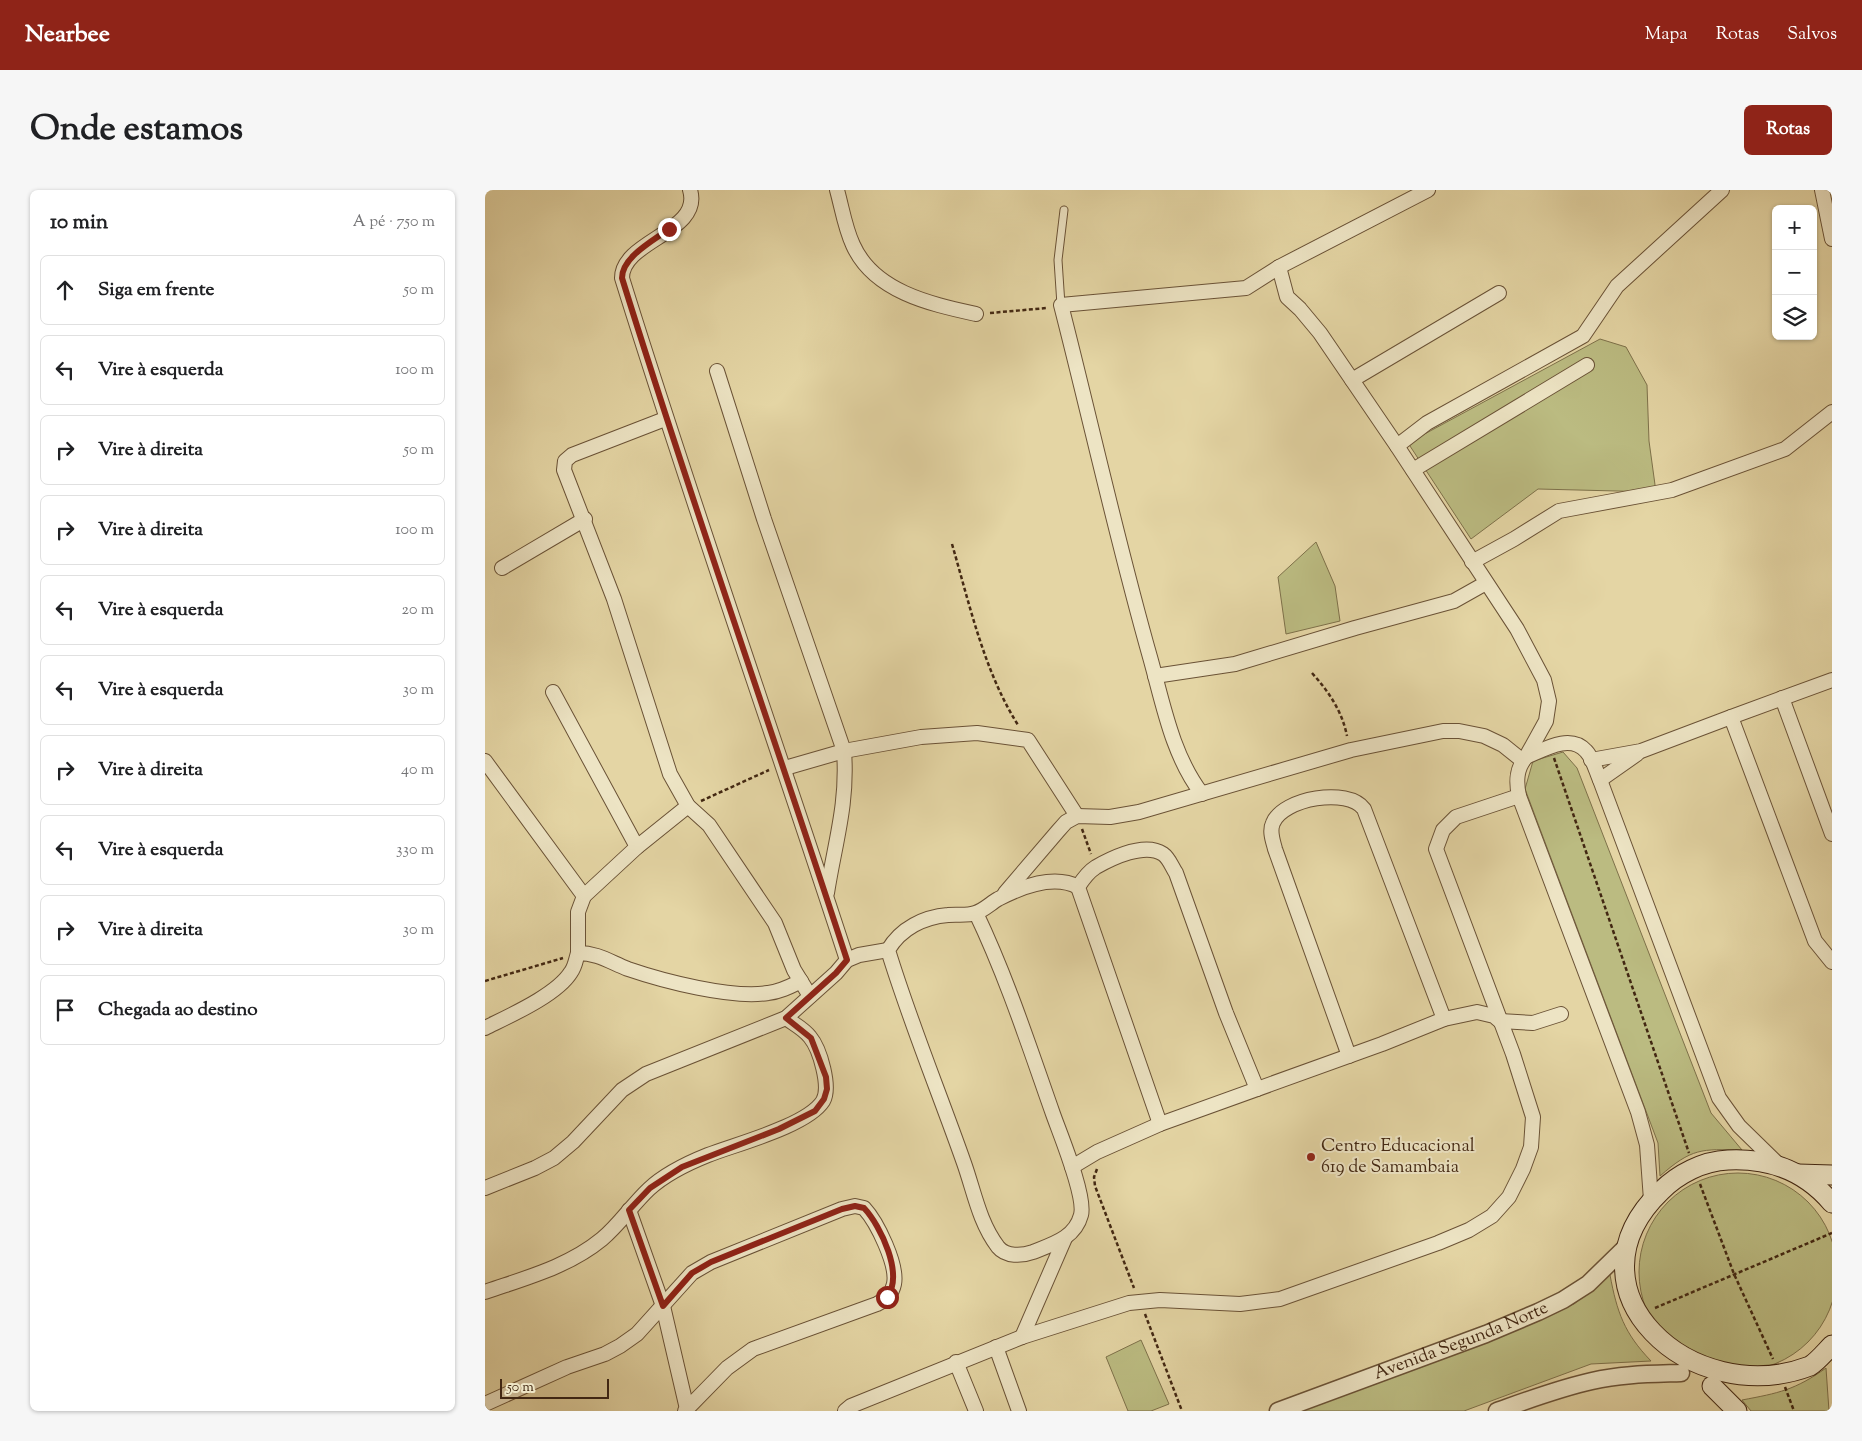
<!DOCTYPE html>
<html lang="pt">
<head>
<meta charset="utf-8">
<style>
  :root { --surface:#fff; --page:#f6f6f6; --text:#202124; --muted:#757577; --line:#e0e0e0; --accent:#8f2418 }
  body { margin:0; font-family:"Sorts Mill Goudy",serif; background:var(--page); color:var(--text) }
  .controls { position:absolute; right:15px; top:15px; display:grid; overflow:hidden; border-radius:8px; box-shadow:0 1px 4px #0004 }
  .controls button { width:45px; height:45px; display:grid; place-items:center; padding:0; border:0; border-bottom:1px solid var(--line); background:var(--surface); color:var(--text); font:25px sans-serif }
  .scale { position:absolute; left:15px; bottom:12px; width:109px; box-sizing:border-box; padding-left:5px; border:2px solid #422712; border-top:0; font-size:14px; line-height:18px; white-space:nowrap; color:#422712; -webkit-text-stroke:4px #ede4c4; paint-order:stroke }
  .stop { position:absolute; width:15px; height:15px; margin:-11px; border:4px solid #8f2418; border-radius:50%; background:#fff }
  .stop.end { background:#8f2418; border-color:#fff; box-shadow:0 1px 5px #0008 }
  .list { margin:0; padding:0; list-style:none }
  h2 { display:flex; justify-content:space-between; align-items:center; height:65px; margin:0; padding:0 20px; font-size:21px }
  h2 small { font-size:16px; font-weight:400; color:var(--muted) }
  .list li { display:grid; grid-template-columns:32px 1fr auto; gap:15px; align-items:center; box-sizing:border-box; height:70px; margin:0 10px 10px; padding:0 10px; border:1px solid var(--line); border-radius:8px }
  .list b { display:block; font-size:19px; white-space:nowrap }
  .list em { font-size:16px; font-style:normal; color:var(--muted) }
  .icon { flex:none; width:28px; height:28px; fill:none; stroke:currentColor; stroke-width:2; stroke-linecap:round; stroke-linejoin:round }
  .map { position:relative; flex:none; width:1347px; height:1221px; overflow:hidden; border-radius:8px }
  header { display:flex; align-items:center; gap:30px; box-sizing:border-box; height:70px; padding:0 25px; background:var(--accent); color:#fff }
  header strong { font-size:24px }
  nav { display:flex; gap:28px; margin-inline-start:auto; font-size:18px }
  .intro { display:flex; align-items:center; justify-content:space-between; box-sizing:border-box; height:120px; padding:0 30px }
  h1 { margin:0; font-size:35px }
  .button { padding:12px 22px; border-radius:8px; background:var(--accent); color:#fff; font-size:18px; font-weight:700 }
  main { display:flex; gap:30px; padding:0 30px }
  aside { flex:1; background:var(--surface); border-radius:8px; box-shadow:0 1px 4px #0004 }
  .map>svg:first-child { display:block }
</style>
</head>
<body>
<header>
<strong>Nearbee</strong>
<nav><a>Mapa</a><a>Rotas</a><a>Salvos</a></nav>
</header>
<div class="intro"><h1>Onde estamos</h1><a class="button">Rotas</a></div>
<main>
<aside>
<h2>10 min<small>A pé · 750 m</small></h2>
<ul class="list">
<li><svg class="icon" aria-label="ahead" viewBox="0 0 24 24"><path d="M12 20V5M6 11l6-6 6 6"/></svg><div><b>Siga em frente</b></div><em>50 m</em></li>
<li><svg class="icon" aria-label="left" viewBox="0 0 24 24"><path d="M17 20v-9H6M10 6l-5 5 5 5"/></svg><div><b>Vire à esquerda</b></div><em>100 m</em></li>
<li><svg class="icon" aria-label="right" viewBox="0 0 24 24"><path d="M7 20v-9h11M14 6l5 5-5 5"/></svg><div><b>Vire à direita</b></div><em>50 m</em></li>
<li><svg class="icon" aria-label="right" viewBox="0 0 24 24"><path d="M7 20v-9h11M14 6l5 5-5 5"/></svg><div><b>Vire à direita</b></div><em>100 m</em></li>
<li><svg class="icon" aria-label="left" viewBox="0 0 24 24"><path d="M17 20v-9H6M10 6l-5 5 5 5"/></svg><div><b>Vire à esquerda</b></div><em>20 m</em></li>
<li><svg class="icon" aria-label="left" viewBox="0 0 24 24"><path d="M17 20v-9H6M10 6l-5 5 5 5"/></svg><div><b>Vire à esquerda</b></div><em>30 m</em></li>
<li><svg class="icon" aria-label="right" viewBox="0 0 24 24"><path d="M7 20v-9h11M14 6l5 5-5 5"/></svg><div><b>Vire à direita</b></div><em>40 m</em></li>
<li><svg class="icon" aria-label="left" viewBox="0 0 24 24"><path d="M17 20v-9H6M10 6l-5 5 5 5"/></svg><div><b>Vire à esquerda</b></div><em>330 m</em></li>
<li><svg class="icon" aria-label="right" viewBox="0 0 24 24"><path d="M7 20v-9h11M14 6l5 5-5 5"/></svg><div><b>Vire à direita</b></div><em>30 m</em></li>
<li><svg class="icon" aria-label="arrive" viewBox="0 0 24 24"><path d="M6 21V4h12l-3 4 3 4H6"/></svg><div><b>Chegada ao destino</b></div></li>
</ul>
</aside>
<div class="map">
<svg width="1347" height="1221" viewBox="0 0 1347 1221">
  <rect width="100%" height="100%" fill="#e4d5a4"/>
  <filter id="stains"><feTurbulence type="fractalNoise" baseFrequency=".004" numOctaves="4"/><feColorMatrix values="0 0 0 0 .2 0 0 0 0 .09 0 0 0 0 .02 0 0 0 .5 -.17"/></filter>
  <radialGradient id="worn" r=".72"><stop offset=".6" stop-color="#630" stop-opacity="0"/><stop offset="1" stop-color="#630" stop-opacity=".3"/></radialGradient>
  <!-- green -->
  <g fill="#bbbb81" stroke="#7e714a">
    <polygon points="1115,149 1141,157 1162,195 1164,251 1171,302 1053,299 986,349 923,253"/>
    <polygon points="831,352 850,396 855,431 801,444 793,387"/>
    <path d="M1078 562 1092 578 1226 923 1257 960C1216 959 1207 958 1175 986L1173 953 1040 599 1048 571Z"/>
    <circle cx="1253" cy="1082" r="99"/>
    <path d="M1125 1085C1132 1122 1139 1143 1166 1171L1106 1174 979 1221H807L1089 1114Z"/>
    <polygon points="656,1150 684,1214 666,1221 643,1221 621,1167"/>
    <path d="M1341 1178 1344 1221H1266L1257 1210C1294 1203 1310 1200 1341 1178Z"/>
  </g>
  <g fill="none" stroke-linecap="round" stroke-linejoin="round">
    <!-- service casing -->
    <g stroke="#6a5236" stroke-width="9">
      <polyline id="service" points="576,115 573,70 579,20"/>
    </g>
    <!-- minor casing -->
    <g stroke="#6a5236" stroke-width="16">
      <g id="minor">
        <path d="M205 0C218 42 137 50 137 88 208 317 288 543 362 770"/>
        <path d="M352 0C357 18 360 38 368 55 389 102 446 114 491 124"/>
        <polyline points="1337,0 1347,49"/>
        <polyline points="794,77 802,107 815,119 835,143 912,256 1032,439 1059,490 1064,511 1061,531 1041,567"/>
        <path d="M232 181 279 329 359 561C363 614 350 652 342 703"/>
        <polyline points="867,190 1014,103"/>
        <polyline points="180,229 87,265 80,271 79,280 129,409 185,584 203,616 224,635 290,733 309,780 325,806"/>
        <polyline points="912,256 942,233 1098,146 1132,96 1237,0"/>
        <polyline points="928,280 1102,175"/>
        <polyline points="987,372 1029,349 1074,321 1187,300 1300,259 1347,222"/>
        <polyline points="17,378 100,329"/>
        <polyline points="670,486 750,474 870,438 969,411 1001,393"/>
        <polyline points="68,502 152,657"/>
        <polyline points="1297,508 1347,644"/>
        <polyline points="1246,527 1347,490"/>
        <polyline points="1106,570 1156,561 1246,527 1330,751 1347,772"/>
        <polyline points="0,571 99,706"/>
        <polyline points="300,578 359,561 436,547 492,543 543,550 592,626"/>
        <polyline points="1115,590 1152,564"/>
        <path d="M717 604C687 565 678 513 665 467 632 351 606 232 576 115L761 98 794 77 943 0"/>
        <polyline points="520,703 573,641 581,632 592,626 625,627 654,622 866,560 958,541 974,541 999,546 1018,555 1038,571"/>
        <path d="M491 723C522 788 544 856 568 924 575 944 601 1006 596 1025 590 1048 568 1054 548 1062 537 1066 521 1067 513 1057 494 1032 489 1001 479 973 454 902 425 832 403 760 416 738 439 727 463 725 472 724 482 726 490 723 498 721 506 713 513 709 536 697 569 684 593 697"/>
        <polyline points="93,763 93,722 99,706 152,657 203,616"/>
        <path d="M0 838C24 826 72 805 86 782 90 777 91 769 93 763 113 763 125 772 143 779 178 791 247 809 283 803 295 802 306 796 316 791"/>
        <path d="M864 866 790 659C788 651 784 641 788 633 798 608 863 597 879 619L959 829"/>
        <path d="M675 934 593 697C598 689 603 682 611 677 627 668 660 652 678 664 684 668 687 677 691 683L741 823 772 899"/>
        <polyline points="587,977 612,962 675,934 897,854 959,829 992,822 1009,826 1015,831 1048,833 1076,824"/>
        <polyline points="0,998 50,978 69,968 88,952 137,900 161,884 301,828 351,783 362,770 374,765 403,760"/>
        <path d="M1166 1010 1162 955 1153 922 1034 606C1031 592 1031 579 1041 567 1058 560 1085 543 1101 561 1108 568 1111 581 1115 590L1234 908 1254 936 1293 974"/>
        <polyline points="144,1020 178,1116 202,1219"/>
        <path d="M0 1102C40 1088 83 1077 117 1049 134 1035 147 1015 164 999 179 985 203 973 223 965 251 954 322 936 338 911 346 897 335 859 325 847 319 839 309 834 301 828"/>
        <polyline points="537,1147 580,1048"/>
        <polyline points="511,1157 534,1221"/>
        <polyline points="471,1172 491,1221"/>
        <path d="M0 1214 82 1177 120 1164 135 1156 152 1144 207 1083 226 1072 357 1019 370 1016 379 1018C392 1032 413 1075 409 1094 407 1104 400 1110 392 1114L268 1159 242 1178 200 1221"/>
        <polyline points="360,1221 366,1216 537,1147 644,1113 675,1110 755,1114 795,1109 953,1053 984,1040 1007,1026 1024,1007 1038,979 1046,957 1048,927 1028,864 951,659 958,640 971,627 1034,606"/>
      </g>
    </g>
    <!-- tertiary casing -->
    <g stroke="#6a5236" stroke-width="19">
      <g id="tertiary">
        <path id="s1" d="M793 1221 1001 1144 1053 1122 1078 1110 1103 1094 1143 1055"/>
        <path d="M1012 1221C1043 1210 1075 1198 1107 1191 1136 1184 1166 1184 1196 1183"/>
      </g>
    </g>
    <!-- secondary casing -->
    <g stroke="#422712" stroke-width="21">
      <g id="secondary">
        <polyline points="1313,984 1347,985"/>
        <path d="M1347 1013C1320 981 1284 968 1243 970 1218 971 1193 984 1176 1001 1074 1099 1206 1221 1325 1176 1333 1171 1340 1162 1347 1155"/>
        <polyline points="1227,1196 1252,1221"/>
      </g>
    </g>
    <!-- path -->
    <g stroke="#422712" stroke-width="2.5" stroke-dasharray="4 2.5" stroke-linecap="butt">
      <polyline points="505,123 562,118"/>
      <path d="M467 354C485 416 499 481 533 535"/>
      <path d="M827 483C844 502 857 521 862 546"/>
      <polyline points="1069,568 1204,963"/>
      <polyline points="216,611 284,580"/>
      <polyline points="597,639 606,664"/>
      <polyline points="0,791 78,768"/>
      <polyline points="612,979 609,987 610,996 649,1098"/>
      <polyline points="1215,994 1249,1084 1288,1169"/>
      <polyline points="1170,1118 1347,1043"/>
      <polyline points="660,1124 697,1221"/>
      <polyline points="1300,1197 1309,1221"/>
    </g>
    <!-- service -->
    <use href="#service" stroke="#ede4c4" stroke-width="7"/>
    <!-- minor -->
    <use href="#minor" stroke="#ede4c4" stroke-width="14"/>
    <!-- tertiary -->
    <use href="#tertiary" stroke="#ede4c4" stroke-width="16"/>
    <!-- secondary -->
    <use href="#secondary" stroke="#ede4c4" stroke-width="19"/>
  </g>
  <g fill="none" stroke-linecap="round" stroke-linejoin="round">
    <!-- route -->
    <path stroke="#8f2418" stroke-width="6" d="M184 39C168 51 137 67 137 88 208 317 288 543 362 770L351 783 301 828 326 848 341 887 342 899 339 909 330 921 294 939 197 977 165 998 144 1020 178 1116 207 1083 226 1072 357 1019 370 1016 379 1018C396 1036 419 1085 402 1107"/>
  </g>
  <!-- markers -->
  <circle fill="#8f2418" stroke="#ede4c4" stroke-width="2" cx="826" cy="967" r="5"/>
  <g text-anchor="middle" dominant-baseline="central" stroke-width="4" stroke-linejoin="round" paint-order="stroke">
    <!-- poi labels -->
    <g font-size="18" fill="#422712" stroke="#ede4c4" text-anchor="start">
      <text x="836" y="957">Centro Educacional<tspan x="836" dy="21">619 de Samambaia</tspan></text>
    </g>
    <!-- street labels -->
    <g font-size="18" fill="#422712" stroke="#ede4c4">
      <text stroke="none"><textPath href="#s1" startOffset="196">Avenida Segunda Norte</textPath></text>
    </g>
  </g>
  <rect width="100%" height="100%" filter="url(#stains)"/>
  <rect width="100%" height="100%" fill="url(#worn)"/>
</svg>
<div class="controls">
<button>+</button>
<button>−</button>
<button><svg class="icon" aria-label="layers" viewBox="0 0 24 24"><path d="M12 4l9 5-9 5-9-5zM3 14l9 5 9-5"/></svg></button>
</div>
<div class="scale">50 m</div>
<div class="stop" style="left:402px;top:1107px"></div>
<div class="stop end" style="left:184px;top:39px"></div>
</div>
</main>
</body>
</html>
